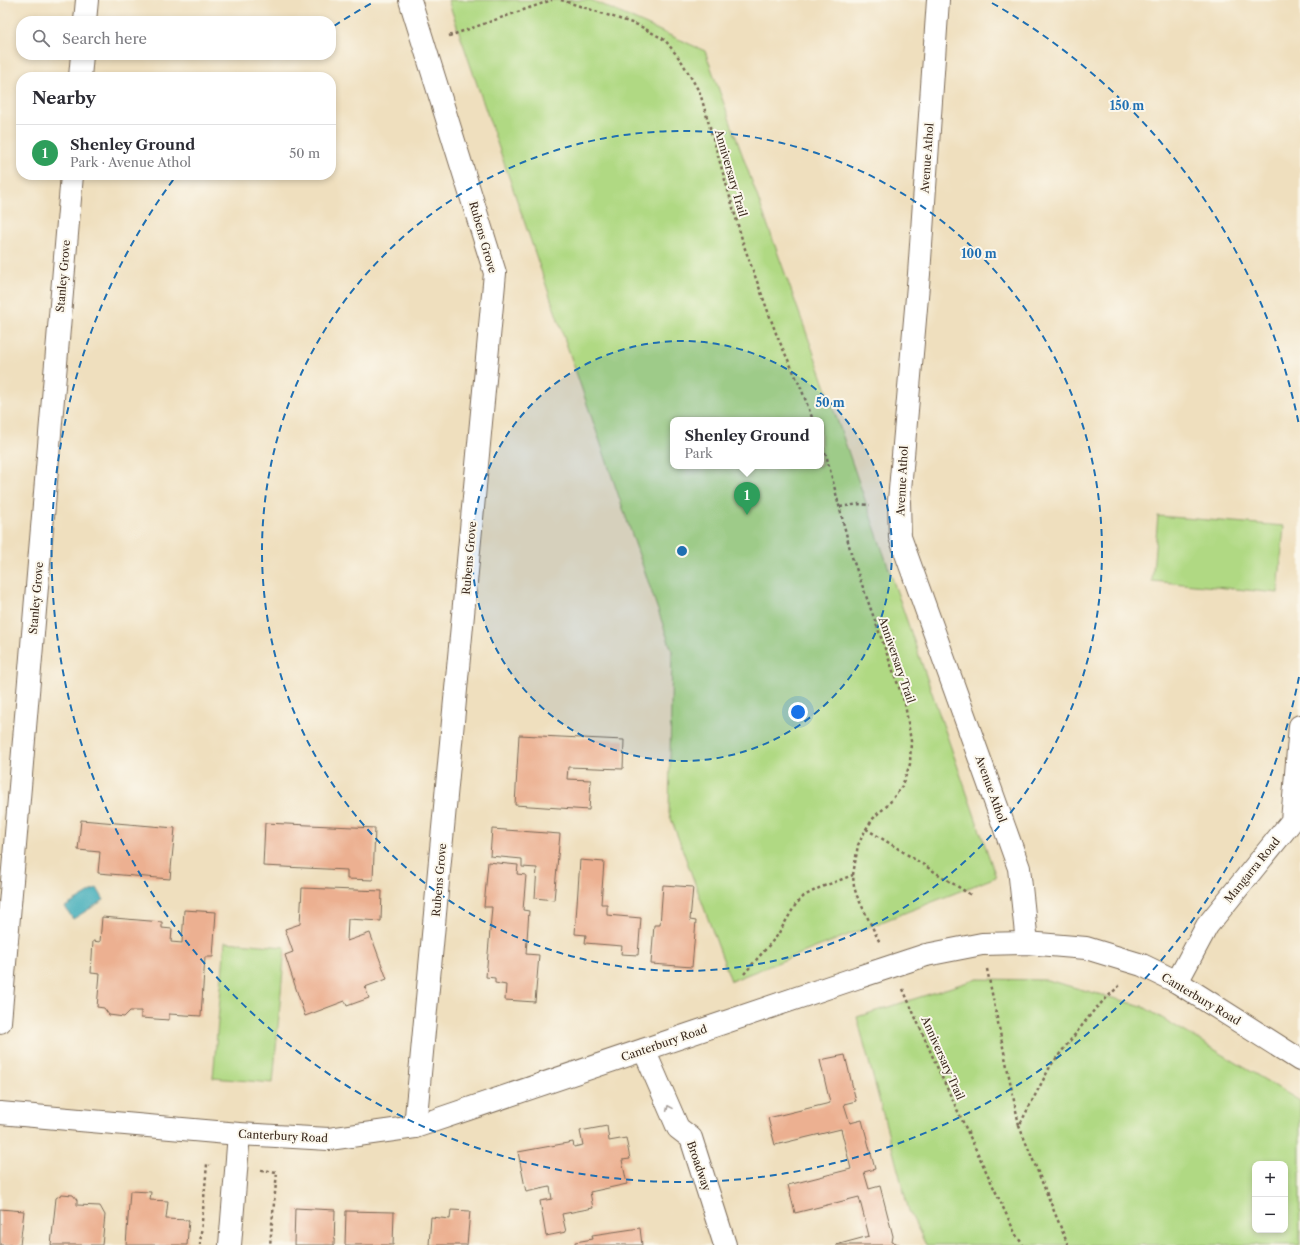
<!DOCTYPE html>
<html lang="en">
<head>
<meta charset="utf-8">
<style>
  :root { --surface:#fff; --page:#f2f2f3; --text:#2b2b33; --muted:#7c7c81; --line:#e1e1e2; --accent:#111827 }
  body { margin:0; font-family:"Libre Caslon Text",serif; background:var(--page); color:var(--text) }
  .controls { position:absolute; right:12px; bottom:12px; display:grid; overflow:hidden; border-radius:8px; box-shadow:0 2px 6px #0003 }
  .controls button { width:36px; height:36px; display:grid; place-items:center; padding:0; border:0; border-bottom:1px solid var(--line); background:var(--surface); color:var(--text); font:20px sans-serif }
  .you { position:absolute; left:798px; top:712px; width:14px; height:14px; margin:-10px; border:3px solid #fff; border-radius:50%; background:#1a73e8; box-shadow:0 0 0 6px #1a73e833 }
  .badge { display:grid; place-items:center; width:26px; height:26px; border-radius:50%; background:var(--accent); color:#fff; font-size:13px; font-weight:700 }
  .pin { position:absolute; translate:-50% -33px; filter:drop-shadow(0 1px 2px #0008) }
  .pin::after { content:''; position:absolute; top:21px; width:14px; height:12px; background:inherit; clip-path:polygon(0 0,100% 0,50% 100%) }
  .popup { position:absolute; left:670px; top:417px; width:154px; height:52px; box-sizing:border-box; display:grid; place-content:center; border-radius:8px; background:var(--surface); filter:drop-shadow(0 1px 3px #0005); font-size:13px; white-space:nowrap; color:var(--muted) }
  .popup b { font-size:15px; color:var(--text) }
  .popup::after { content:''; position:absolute; left:50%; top:100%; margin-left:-8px; border:8px solid transparent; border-top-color:var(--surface) }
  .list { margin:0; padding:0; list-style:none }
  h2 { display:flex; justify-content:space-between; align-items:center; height:52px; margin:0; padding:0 16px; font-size:17px }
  h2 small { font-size:13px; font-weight:400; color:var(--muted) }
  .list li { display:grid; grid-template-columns:26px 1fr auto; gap:12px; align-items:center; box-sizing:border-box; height:56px; padding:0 16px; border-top:1px solid var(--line) }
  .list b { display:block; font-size:15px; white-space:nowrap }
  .list p { margin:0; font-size:13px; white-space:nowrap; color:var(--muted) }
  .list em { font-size:13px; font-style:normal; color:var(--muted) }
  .icon { flex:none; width:22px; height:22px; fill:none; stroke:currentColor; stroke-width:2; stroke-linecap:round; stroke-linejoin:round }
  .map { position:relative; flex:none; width:1300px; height:1245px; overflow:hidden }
  .search { position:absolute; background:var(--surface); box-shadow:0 2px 6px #0003; left:16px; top:16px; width:320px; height:44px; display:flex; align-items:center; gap:10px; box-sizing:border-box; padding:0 14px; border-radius:16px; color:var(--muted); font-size:15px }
  .panel { position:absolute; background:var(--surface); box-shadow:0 2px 6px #0003; left:16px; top:72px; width:320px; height:108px; border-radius:16px }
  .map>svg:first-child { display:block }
</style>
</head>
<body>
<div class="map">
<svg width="1300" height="1245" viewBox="0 0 1300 1245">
  <rect width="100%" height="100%" fill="#fbf7ec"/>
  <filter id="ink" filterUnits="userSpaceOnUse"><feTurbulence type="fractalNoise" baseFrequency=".025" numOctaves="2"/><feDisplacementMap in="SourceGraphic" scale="8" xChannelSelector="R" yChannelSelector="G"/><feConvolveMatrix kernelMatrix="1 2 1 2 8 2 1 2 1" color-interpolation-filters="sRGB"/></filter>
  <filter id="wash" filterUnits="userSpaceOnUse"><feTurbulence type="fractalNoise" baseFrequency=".012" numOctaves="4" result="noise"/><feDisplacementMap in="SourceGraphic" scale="16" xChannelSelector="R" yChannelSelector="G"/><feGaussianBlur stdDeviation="0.9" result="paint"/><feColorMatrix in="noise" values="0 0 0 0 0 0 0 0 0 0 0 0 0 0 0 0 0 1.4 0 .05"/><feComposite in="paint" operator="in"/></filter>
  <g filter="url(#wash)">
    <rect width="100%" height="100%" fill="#efdfbe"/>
    <!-- green -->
    <g fill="#b0d983" stroke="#768250" fill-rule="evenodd">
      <path d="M448 0H591L705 51 823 379 996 877 731 981 669 813 672 651ZM673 420H821V466H673Z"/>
      <polygon points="1158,516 1284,526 1278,593 1152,581"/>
      <polygon points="225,942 285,947 273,1083 213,1078"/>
      <path d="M977 979 1047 980 1142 1006 1300 1101V1245H926L909 1211 857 1017ZM1255 1164H1285V1230H1255Z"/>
    </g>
    <!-- water -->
    <polygon fill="#3aaab8" stroke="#3a6a6b" points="97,888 104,900 73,919 65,907"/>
    <g id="blocks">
      <!-- building -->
      <g fill="#ecb091">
        <polygon points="519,735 624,740 623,769 568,767 567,779 591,780 589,810 515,805"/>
        <polygon points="81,820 175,828 170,879 98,873 100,852 78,850"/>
        <polygon points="265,823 375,828 373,880 347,879 347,870 263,866"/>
        <polygon points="492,829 560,834 554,900 535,898 537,868 522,867 522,859 490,856"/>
        <polygon points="580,860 604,862 601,904 607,904 607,915 641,918 638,955 621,954 622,946 585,943 586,935 575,934"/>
        <polygon points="488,862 518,865 517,874 526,875 523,910 529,911 526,954 539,955 535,1002 505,1000 506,985 495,983 495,978 486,977 492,907 484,907"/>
        <polygon points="663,885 693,887 690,920 696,921 692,967 651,964 654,925 660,925"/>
        <polygon points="302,888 382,891 381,921 348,919 347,941 370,933 387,979 365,987 369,998 347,1006 345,1001 305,1016 285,955 293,952 285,929 300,924"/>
        <polygon points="184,910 216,912 213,957 205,957 201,1016 169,1014 169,1020 141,1018 141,1011 130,1011 124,1017 109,1015 104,1008 97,1007 100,974 91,973 93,941 100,942 102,917 162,922 162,928 172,929 171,942 182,943"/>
        <polygon points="845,1055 856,1101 844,1104 850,1123 862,1120 875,1169 864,1172 869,1189 880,1186 893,1236 892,1242 902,1245 836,1245 869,1236 859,1197 795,1213 788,1185 851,1169 841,1129 775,1145 768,1118 830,1103 820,1060"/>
        <polygon points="607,1126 609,1141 626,1138 630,1159 622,1160 627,1184 590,1192 593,1208 562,1214 566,1232 546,1236 540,1201 552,1199 550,1187 526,1192 518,1152 573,1142 574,1147 583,1145 580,1131"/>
        <polygon points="130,1191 151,1192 150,1200 168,1201 166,1219 189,1220 187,1245 126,1245"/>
        <polygon points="62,1194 73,1195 77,1200 77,1205 100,1206 105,1215 102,1245 51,1245 56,1198"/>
        <polygon points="295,1208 335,1210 334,1245 294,1245"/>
        <polygon points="0,1209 24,1211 20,1245 0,1245"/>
        <polygon points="451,1210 470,1211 467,1245 429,1245 431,1217 450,1219"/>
        <polygon points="346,1211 394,1212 393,1245 345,1245"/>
        <polygon points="640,1228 642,1245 575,1245 575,1242 593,1239 592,1235"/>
      </g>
    </g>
  </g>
  <g filter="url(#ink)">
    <use href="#blocks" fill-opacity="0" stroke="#7a6956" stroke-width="1"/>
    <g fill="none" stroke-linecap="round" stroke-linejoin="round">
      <!-- street casing -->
      <g stroke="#7a6956" stroke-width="24">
        <g id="street">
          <polyline points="410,0 495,273 415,1127"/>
          <polyline points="938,0 919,274 899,501 900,537 1019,868 1027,943"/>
          <polyline points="85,21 87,0"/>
          <polyline points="80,77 82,55"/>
          <polyline points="1177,982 1207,926 1292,821 1300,726"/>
          <polyline points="0,1022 72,175"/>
          <polyline points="644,1050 678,1128 691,1138 725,1245"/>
        </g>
      </g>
      <!-- primary casing -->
      <g stroke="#7a6956" stroke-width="24">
        <g id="primary">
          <polyline points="926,955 982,944 1027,943 1086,948 1142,965 1177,982 1300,1060"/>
          <polyline points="0,1113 239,1134 329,1139 415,1127 859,977"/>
          <polyline points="230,1245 239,1134"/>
        </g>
      </g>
      <!-- path -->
      <g stroke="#7a6956" stroke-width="2.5" stroke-dasharray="3 3" stroke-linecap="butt">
        <polyline points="561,0 638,25 665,40 682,62 700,93 744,246 777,336 801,388 813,420"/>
        <polyline points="449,36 552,0"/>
        <polyline points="821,441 827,458 852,557 905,704 911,741 910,764 902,786 888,805 875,816 866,829 858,845 853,875 854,887 857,896 880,943"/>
        <polyline points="840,507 859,504 870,505"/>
        <polyline points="866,829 886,841 971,895"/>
        <polyline points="987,969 1019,1125"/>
        <polyline points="744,974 777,936 796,904 804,896 819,888 853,875"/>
        <polyline points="903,989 939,1071 1016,1235 1023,1245"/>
        <polyline points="261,1170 277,1172 270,1245"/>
        <polyline points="200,1245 207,1164 210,1165"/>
        <polyline points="1068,1245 1019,1126 1051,1065 1095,1009 1120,985"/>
      </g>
      <!-- street -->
      <use href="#street" stroke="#fff" stroke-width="22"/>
      <!-- primary -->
      <use href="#primary" stroke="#fff" stroke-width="22"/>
      <!-- primary-bridge casing -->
      <g stroke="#7a6956" stroke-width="24" stroke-linecap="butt">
        <polyline id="primary-bridge" points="859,977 926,955"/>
      </g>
      <!-- primary-bridge -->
      <use href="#primary-bridge" stroke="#fff" stroke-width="22"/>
    </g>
    <!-- one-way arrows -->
    <defs><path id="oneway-chevron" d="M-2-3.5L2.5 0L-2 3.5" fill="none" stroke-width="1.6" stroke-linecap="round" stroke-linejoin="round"/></defs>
    <use stroke="#a79f9a" href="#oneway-chevron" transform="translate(669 1108) rotate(-114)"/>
  </g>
  <!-- distance rings -->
  <circle cx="682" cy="551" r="210" fill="#1f6fb2" fill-opacity=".12"/>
  <g fill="none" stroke="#1f6fb2" stroke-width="2" stroke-dasharray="7 5">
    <circle cx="682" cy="551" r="210"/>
    <circle cx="682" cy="551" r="420"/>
    <path d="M1299 677A630 630 0 1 1 176 176M334 26A630 630 0 0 1 372 3M992 3A630 630 0 0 1 1299 425"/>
  </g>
  <g text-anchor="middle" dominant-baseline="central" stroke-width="4" stroke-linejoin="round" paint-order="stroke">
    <!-- street labels -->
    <g font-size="11" fill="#3b2a1e" stroke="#fbf7ec">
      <text transform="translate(927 158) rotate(-86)">Avenue Athol</text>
      <text transform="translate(731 173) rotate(74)">Anniversary Trail</text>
      <text transform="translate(483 237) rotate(74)">Rubens Grove</text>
      <text transform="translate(63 276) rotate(-85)">Stanley Grove</text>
      <text transform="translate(902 481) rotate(-87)">Avenue Athol</text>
      <text transform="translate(469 558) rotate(-85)">Rubens Grove</text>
      <text transform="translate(36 598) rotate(-85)">Stanley Grove</text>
      <text transform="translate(897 660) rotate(71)">Anniversary Trail</text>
      <text transform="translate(991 789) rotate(70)">Avenue Athol</text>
      <text transform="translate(1252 870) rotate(-51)">Mangarra Road</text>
      <text transform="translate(439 880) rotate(-85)">Rubens Grove</text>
      <text transform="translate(1201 999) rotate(31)">Canterbury Road</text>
      <text transform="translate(664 1043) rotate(-19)">Canterbury Road</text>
      <text transform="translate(943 1058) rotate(66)">Anniversary Trail</text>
      <text transform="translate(283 1136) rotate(3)">Canterbury Road</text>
      <text transform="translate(699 1166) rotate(71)">Broadway</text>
    </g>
  </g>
  <circle cx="682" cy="551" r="6" fill="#1f6fb2" stroke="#fbf7ec" stroke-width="2"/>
  <g font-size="12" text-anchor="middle" font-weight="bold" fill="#1f6fb2" stroke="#fbf7ec" stroke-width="4" stroke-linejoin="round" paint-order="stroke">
    <text x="1127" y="110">150 m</text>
    <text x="979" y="258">100 m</text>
    <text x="830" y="407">50 m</text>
  </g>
</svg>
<div class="controls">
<button>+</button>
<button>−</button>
</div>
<div class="you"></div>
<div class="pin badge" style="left:747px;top:515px;background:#2e9e5b">1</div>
<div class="popup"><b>Shenley Ground</b>Park</div>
<div class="search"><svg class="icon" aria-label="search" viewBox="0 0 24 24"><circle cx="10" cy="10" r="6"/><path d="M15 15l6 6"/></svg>Search here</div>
<section class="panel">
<h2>Nearby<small></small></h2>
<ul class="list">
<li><span class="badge" style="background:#2e9e5b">1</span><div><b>Shenley Ground</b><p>Park · Avenue Athol</p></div><em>50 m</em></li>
</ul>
</section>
</div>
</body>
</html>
